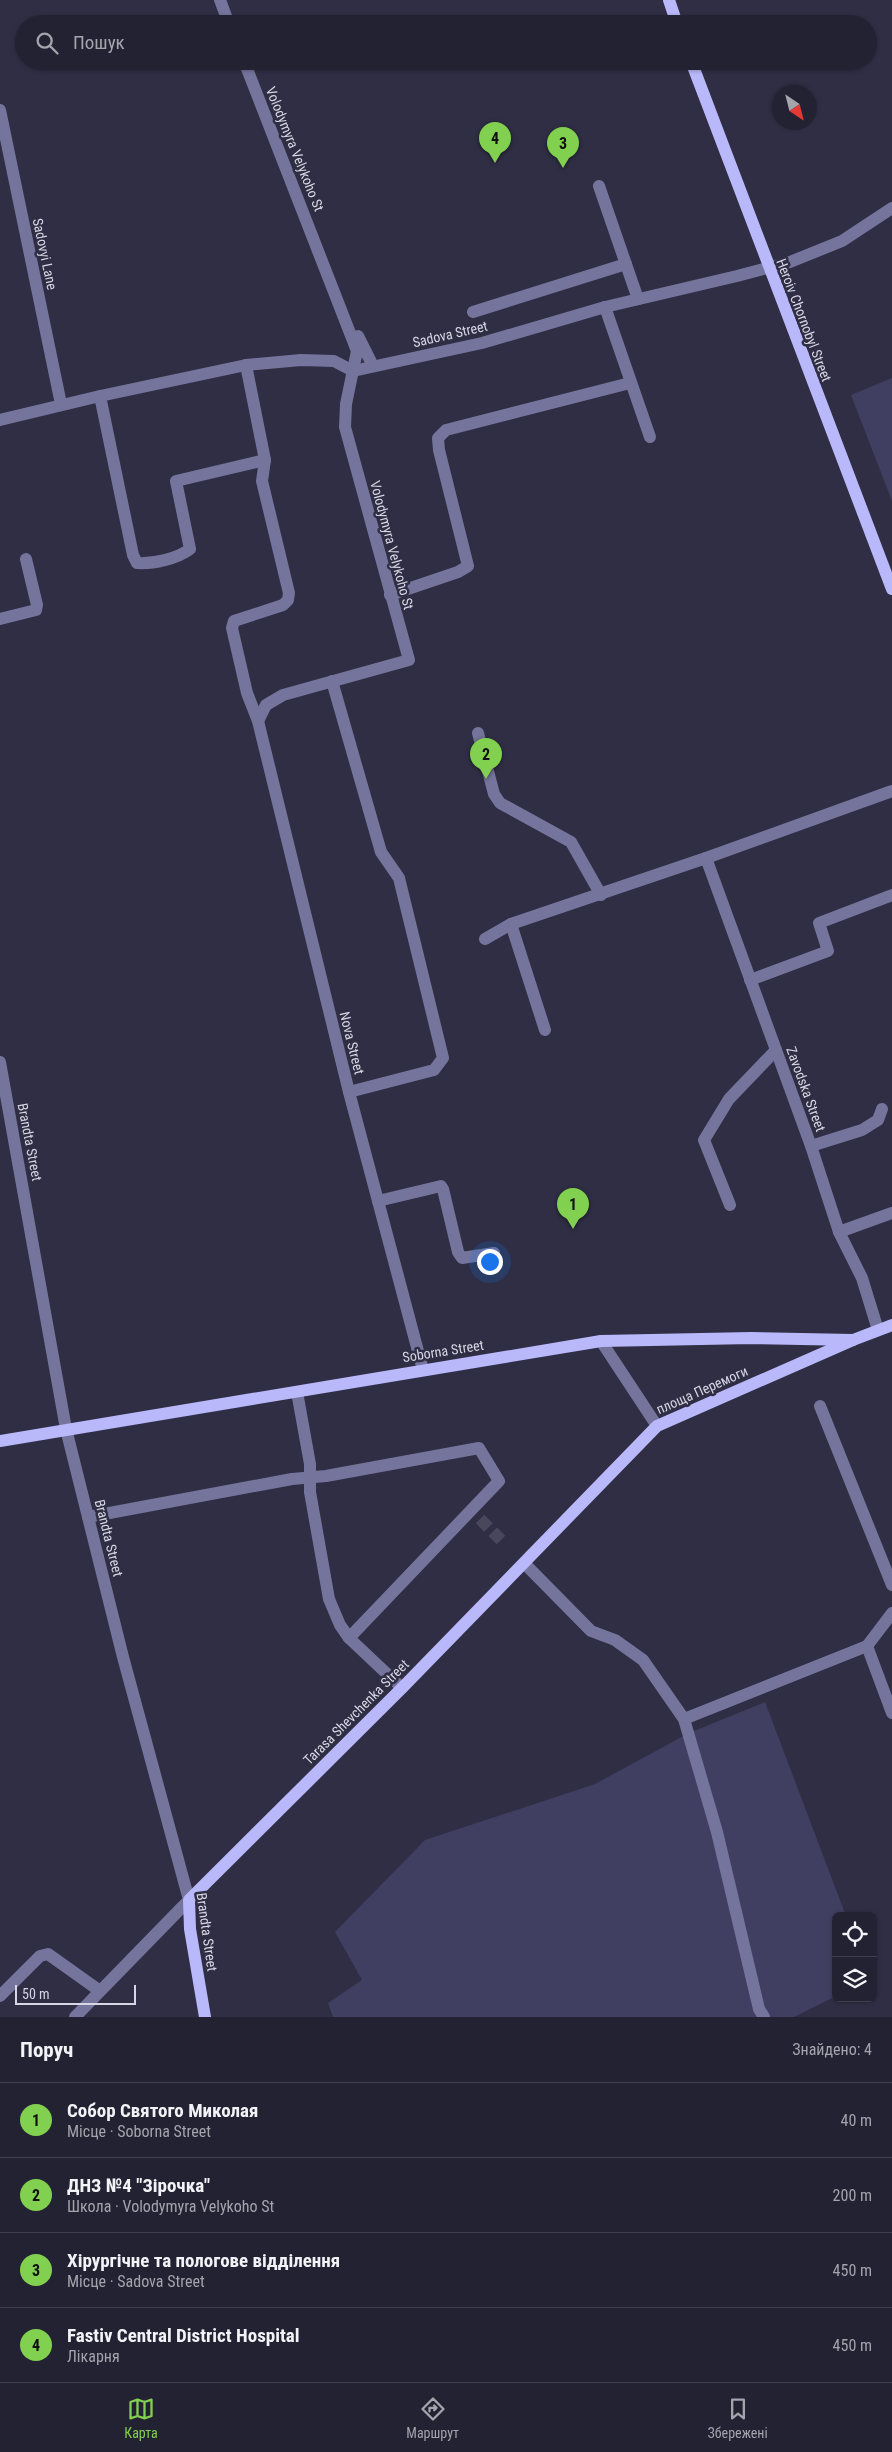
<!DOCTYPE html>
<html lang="uk">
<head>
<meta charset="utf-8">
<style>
  :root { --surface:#232233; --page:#2f2f3f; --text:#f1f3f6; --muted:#a3a4ac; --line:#403f4e; --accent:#82d04f }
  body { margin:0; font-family:"Roboto Condensed",sans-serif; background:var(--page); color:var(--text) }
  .controls { position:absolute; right:15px; bottom:15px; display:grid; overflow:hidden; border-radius:8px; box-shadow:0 1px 4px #0004 }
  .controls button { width:45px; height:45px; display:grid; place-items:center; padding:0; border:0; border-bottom:1px solid var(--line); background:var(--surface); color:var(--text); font:25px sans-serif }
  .compass { position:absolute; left:772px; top:85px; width:45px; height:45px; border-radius:50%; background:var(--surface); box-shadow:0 1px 4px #0004; rotate:145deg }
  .scale { position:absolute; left:15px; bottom:12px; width:121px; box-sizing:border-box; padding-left:5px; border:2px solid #d6d6e4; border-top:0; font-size:14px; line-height:18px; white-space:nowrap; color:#d6d6e4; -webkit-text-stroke:4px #2f2e44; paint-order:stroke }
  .you { position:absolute; left:489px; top:1261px; width:18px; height:18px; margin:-12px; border:4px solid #fff; border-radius:50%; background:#1a73e8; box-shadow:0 0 0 8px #1a73e833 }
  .badge { display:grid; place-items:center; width:32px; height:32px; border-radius:50%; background:var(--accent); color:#111; font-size:16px; font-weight:700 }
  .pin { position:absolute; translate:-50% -41px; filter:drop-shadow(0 1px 2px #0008) }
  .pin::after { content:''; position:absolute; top:26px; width:18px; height:15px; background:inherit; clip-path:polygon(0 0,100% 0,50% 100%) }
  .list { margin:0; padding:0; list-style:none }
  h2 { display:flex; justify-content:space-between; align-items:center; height:65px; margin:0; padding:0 20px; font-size:21px }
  h2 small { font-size:16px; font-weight:400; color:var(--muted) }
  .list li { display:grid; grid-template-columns:32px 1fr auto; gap:15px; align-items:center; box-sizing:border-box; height:75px; padding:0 20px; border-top:1px solid var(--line) }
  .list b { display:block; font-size:19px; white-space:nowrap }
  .list p { margin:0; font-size:16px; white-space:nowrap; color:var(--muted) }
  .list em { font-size:16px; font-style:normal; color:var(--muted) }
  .icon { flex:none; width:28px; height:28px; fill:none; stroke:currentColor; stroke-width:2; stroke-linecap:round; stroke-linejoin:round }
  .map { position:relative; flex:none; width:892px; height:2017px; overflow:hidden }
  .search { position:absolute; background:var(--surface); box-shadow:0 1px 4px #0004; left:15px; right:15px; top:15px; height:55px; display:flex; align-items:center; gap:12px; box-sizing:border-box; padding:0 18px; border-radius:28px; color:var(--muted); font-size:19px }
  .sheet { height:365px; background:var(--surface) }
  nav { display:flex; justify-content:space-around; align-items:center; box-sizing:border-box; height:70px; border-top:1px solid var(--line); background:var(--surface); font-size:14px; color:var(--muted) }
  nav a { display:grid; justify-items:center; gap:2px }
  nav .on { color:var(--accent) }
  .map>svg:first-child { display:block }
</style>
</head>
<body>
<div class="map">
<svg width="892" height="2017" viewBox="0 0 892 2017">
  <rect width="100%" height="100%" fill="#2f2e44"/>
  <!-- green -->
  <g fill="#403f62">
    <polygon points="892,378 892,501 851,395"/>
    <polygon points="765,1702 846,1916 836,1916 836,1996 794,2017 333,2017 328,2003 362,1980 335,1932 425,1840 595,1784 689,1733"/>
  </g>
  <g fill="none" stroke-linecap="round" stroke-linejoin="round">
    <!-- minor-tunnel -->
    <polyline stroke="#48475c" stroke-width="12" stroke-dasharray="12 6" stroke-linecap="butt" points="480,1519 501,1540"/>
    <!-- minor -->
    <g stroke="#75749c" stroke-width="12">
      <polyline points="220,0 229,24"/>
      <polyline points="244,61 357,351 346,404 345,427 409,660 283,695 266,705 258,721"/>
      <polyline points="0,110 61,404"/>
      <polyline points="599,186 638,299"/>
      <polyline points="605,307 650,437"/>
      <polyline points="473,312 626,264"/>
      <polyline points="358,336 373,366"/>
      <polyline points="246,365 265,460 262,481 289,593 288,600 283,605 234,621 232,628 247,693 258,721 349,1092 423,1370"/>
      <path d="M100 396 133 555 137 563C153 564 177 559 190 549L176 481 265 460"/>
      <polyline points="0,420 100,396 246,365 301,360 334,361 353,371 482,343 605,307 737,276 790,262 842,241 892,208"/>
      <polyline points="390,595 458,572 468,566 439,450 438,438 446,430 630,383"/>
      <polyline points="0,619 36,610 37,605 26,559"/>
      <polyline points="332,681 381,852 399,878 443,1058 434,1070 349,1092"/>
      <polyline points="478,733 494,794 500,803 571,842 601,895"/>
      <polyline points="706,858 811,1146 839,1232 862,1278 878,1330"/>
      <polyline points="511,924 545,1030"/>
      <polyline points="485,939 511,924 706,858 892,791"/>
      <polyline points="750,980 828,951 819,923 892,895"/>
      <polyline points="0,1062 66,1429 123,1657 189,1900 75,2017"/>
      <polyline points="811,1146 862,1130 878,1120 882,1109"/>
      <polyline points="378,1201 441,1186 443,1189 458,1252 462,1258 494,1253"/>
      <polyline points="730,1205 704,1140 729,1099 776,1050"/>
      <polyline points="839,1232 892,1213"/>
      <polyline points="601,1341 657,1426"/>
      <polyline points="297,1392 310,1464 310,1492 329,1599 340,1625 349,1638"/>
      <polyline points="820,1406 892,1585"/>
      <polyline points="88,1517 292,1479 326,1476 479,1448 499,1481 349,1638 402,1688"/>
      <polyline points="524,1563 591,1631 615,1640 643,1660 684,1719 717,1832 759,2009 764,2017"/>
      <polyline points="867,1646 892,1713"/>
      <polyline points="867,1646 892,1613"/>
      <polyline points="684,1719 867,1646"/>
      <polyline points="0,1996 40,1956 48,1954 100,1991"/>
    </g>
    <!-- major -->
    <g stroke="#b9b8fa" stroke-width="12">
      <polyline points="669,0 677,24"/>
      <polyline points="691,61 892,589"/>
      <polyline points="0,1441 601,1341 751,1338 853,1340 892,1325"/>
      <polyline points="205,2017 190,1929 189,1900 402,1688 657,1426 853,1340"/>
    </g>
  </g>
  <g text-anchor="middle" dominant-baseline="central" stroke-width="5" stroke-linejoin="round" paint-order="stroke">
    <!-- street labels -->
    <g font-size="14" fill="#d6d6e4" stroke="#2f2e44">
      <text transform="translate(295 149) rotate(68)">Volodymyra Velykoho St</text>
      <text transform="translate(45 254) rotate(78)">Sadovyi Lane</text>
      <text transform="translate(804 320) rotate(69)">Heroiv Chornobyl Street</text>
      <text transform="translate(450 334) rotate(-13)">Sadova Street</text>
      <text transform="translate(392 545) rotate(75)">Volodymyra Velykoho St</text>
      <text transform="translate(352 1043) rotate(76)">Nova Street</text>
      <text transform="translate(806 1089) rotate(70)">Zavodska Street</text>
      <text transform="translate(30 1142) rotate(79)">Brandta Street</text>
      <text transform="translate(443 1351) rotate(-9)">Soborna Street</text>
      <text transform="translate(702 1390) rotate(-24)">площа Перемоги</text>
      <text transform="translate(109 1538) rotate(76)">Brandta Street</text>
      <text transform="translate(356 1712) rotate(-45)">Tarasa Shevchenka Street</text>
      <text transform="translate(207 1932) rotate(82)">Brandta Street</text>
    </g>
  </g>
</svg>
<div class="controls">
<button><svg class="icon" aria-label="locate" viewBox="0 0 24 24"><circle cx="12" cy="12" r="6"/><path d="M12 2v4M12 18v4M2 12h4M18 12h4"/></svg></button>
<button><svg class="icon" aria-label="layers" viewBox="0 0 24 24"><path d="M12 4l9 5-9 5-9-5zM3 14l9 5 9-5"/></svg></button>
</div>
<svg class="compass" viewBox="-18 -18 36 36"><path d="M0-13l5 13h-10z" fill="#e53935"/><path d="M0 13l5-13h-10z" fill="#a3a4ac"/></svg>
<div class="scale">50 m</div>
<div class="you"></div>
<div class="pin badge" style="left:573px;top:1229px">1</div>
<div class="pin badge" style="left:486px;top:779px">2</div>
<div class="pin badge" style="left:563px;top:168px">3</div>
<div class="pin badge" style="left:495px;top:163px">4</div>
<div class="search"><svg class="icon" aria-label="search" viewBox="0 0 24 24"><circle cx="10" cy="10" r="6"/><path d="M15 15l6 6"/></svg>Пошук</div>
</div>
<section class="sheet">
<h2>Поруч<small>Знайдено: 4</small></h2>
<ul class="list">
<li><span class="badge">1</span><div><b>Собор Святого Миколая</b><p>Місце · Soborna Street</p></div><em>40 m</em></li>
<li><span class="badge">2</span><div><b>ДНЗ №4 &quot;Зірочка&quot;</b><p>Школа · Volodymyra Velykoho St</p></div><em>200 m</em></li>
<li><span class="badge">3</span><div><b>Хірургічне та пологове відділення</b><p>Місце · Sadova Street</p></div><em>450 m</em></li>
<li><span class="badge">4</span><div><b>Fastiv Central District Hospital</b><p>Лікарня</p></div><em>450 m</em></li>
</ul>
</section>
<nav>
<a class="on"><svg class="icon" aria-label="map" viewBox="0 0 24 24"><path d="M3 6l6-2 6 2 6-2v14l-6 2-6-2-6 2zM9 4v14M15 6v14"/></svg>Карта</a>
<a><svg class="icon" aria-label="directions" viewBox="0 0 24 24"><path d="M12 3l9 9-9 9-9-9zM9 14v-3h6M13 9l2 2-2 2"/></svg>Маршрут</a>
<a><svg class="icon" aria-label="saved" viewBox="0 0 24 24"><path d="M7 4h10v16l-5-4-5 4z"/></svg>Збережені</a>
</nav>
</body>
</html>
